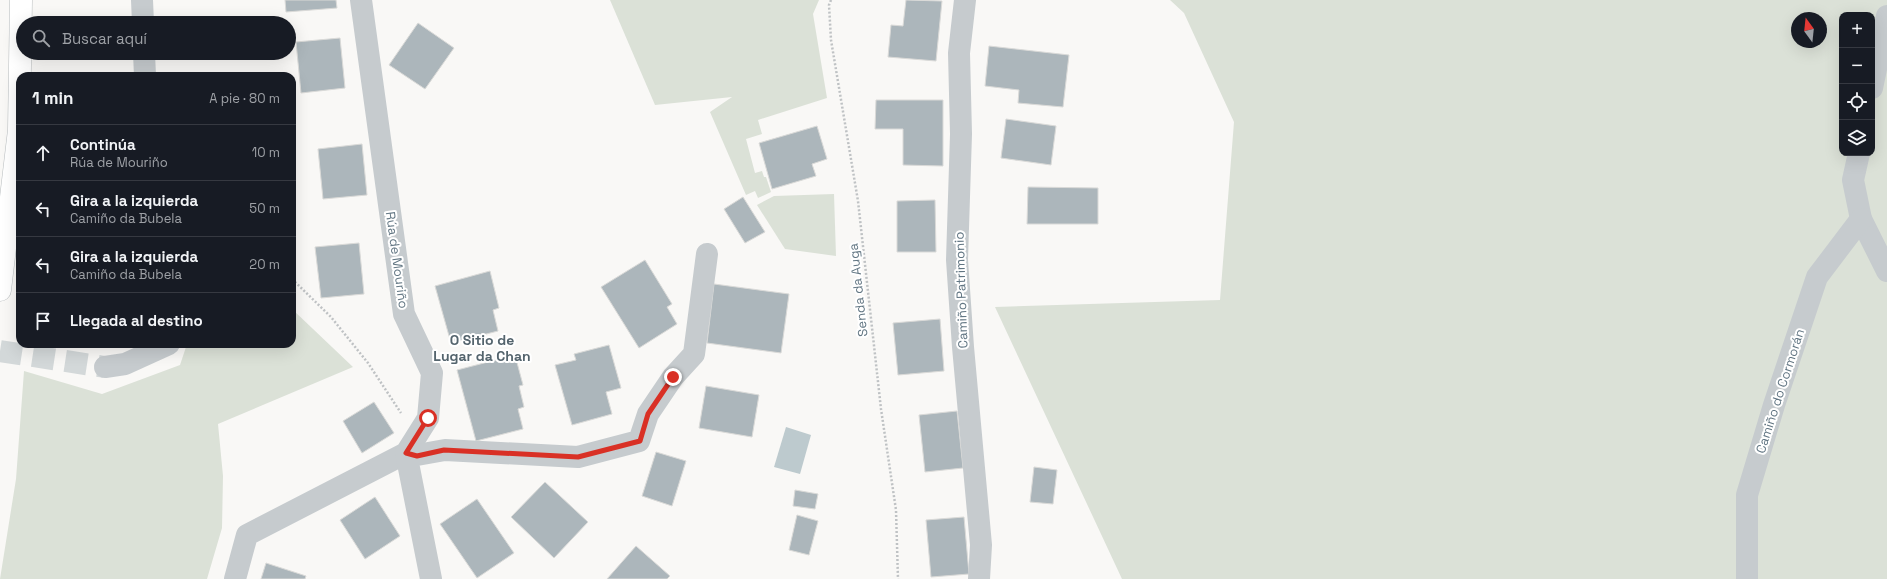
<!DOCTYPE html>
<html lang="es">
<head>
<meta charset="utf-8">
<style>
  :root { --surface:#171b24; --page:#242831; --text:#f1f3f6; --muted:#9ea1a6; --line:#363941 }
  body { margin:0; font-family:"Space Grotesk",sans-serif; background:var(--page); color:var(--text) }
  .controls { position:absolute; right:12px; top:12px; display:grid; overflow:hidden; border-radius:8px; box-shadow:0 4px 16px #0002 }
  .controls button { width:36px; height:36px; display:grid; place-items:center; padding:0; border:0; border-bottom:1px solid var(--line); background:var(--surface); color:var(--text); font:20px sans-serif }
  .compass { position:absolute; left:1791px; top:12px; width:36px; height:36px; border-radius:50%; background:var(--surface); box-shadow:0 4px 16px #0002; rotate:345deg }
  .stop { position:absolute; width:12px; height:12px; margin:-9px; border:3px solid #d93025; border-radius:50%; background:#fff }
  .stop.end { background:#d93025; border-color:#fff; box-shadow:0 1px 4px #0008 }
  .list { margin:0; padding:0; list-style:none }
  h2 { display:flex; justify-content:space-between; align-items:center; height:52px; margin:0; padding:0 16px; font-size:17px }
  h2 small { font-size:13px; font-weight:400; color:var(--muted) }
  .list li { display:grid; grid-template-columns:26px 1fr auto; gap:12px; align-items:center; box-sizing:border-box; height:56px; padding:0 16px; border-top:1px solid var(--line) }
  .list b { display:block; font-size:15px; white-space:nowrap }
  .list p { margin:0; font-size:13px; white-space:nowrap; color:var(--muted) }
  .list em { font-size:13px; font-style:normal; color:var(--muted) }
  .icon { flex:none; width:22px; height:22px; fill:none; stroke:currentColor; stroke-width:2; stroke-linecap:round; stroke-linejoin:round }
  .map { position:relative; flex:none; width:1887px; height:579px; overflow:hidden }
  .search { position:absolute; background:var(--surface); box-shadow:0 4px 16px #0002; left:16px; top:16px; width:280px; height:44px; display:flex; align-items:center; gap:10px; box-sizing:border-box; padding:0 14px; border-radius:22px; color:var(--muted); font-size:15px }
  .panel { position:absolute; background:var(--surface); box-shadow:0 4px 16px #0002; left:16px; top:72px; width:280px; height:276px; border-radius:12px }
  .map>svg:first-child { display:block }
</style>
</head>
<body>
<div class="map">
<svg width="1887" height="579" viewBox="0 0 1887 579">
  <rect width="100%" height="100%" fill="#f9f8f6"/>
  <!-- green -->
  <g fill="#dbe1d7" fill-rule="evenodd">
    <polygon points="610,0 819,0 813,14 827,98 758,120 762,134 746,139 755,173 762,171 764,177 766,177 771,192 758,198 755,191 746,195 710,112 732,97 655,105"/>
    <path d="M1170 0H1887V579H1122L995 307 1220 300 1234 122 1184 13ZM1842 15H1872V153H1842ZM1797 18H1821V42H1797Z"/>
    <polygon points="834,194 836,256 785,249 757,205 774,196"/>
    <polygon points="292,309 353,367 218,424 223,476 222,528 207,579 0,579 16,479 24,371 102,394 180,365 187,344 292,344"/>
  </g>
  <!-- water -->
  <polygon fill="#bdcace" points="786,427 811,435 800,474 774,467"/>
  <!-- building -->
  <g fill="#acb6bb" stroke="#dadad8">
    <polygon points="285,0 336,0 337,8 286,12"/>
    <polygon points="906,0 942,1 936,61 888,57 891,25 903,26"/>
    <polygon points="418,23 454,48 425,89 389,65"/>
    <polygon points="340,38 345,88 301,93 296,42"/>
    <polygon points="989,46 1069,55 1063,107 1018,103 1019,90 985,86"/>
    <polygon points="876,100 943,100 943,166 903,165 903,129 875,129"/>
    <polygon points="1006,119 1056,126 1051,165 1001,158"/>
    <polygon points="817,126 827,159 812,164 816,176 772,189 759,143"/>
    <polygon points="362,144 367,195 323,199 318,149"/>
    <polygon points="1028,187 1098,188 1098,224 1027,224"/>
    <polygon points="743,197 765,232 745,243 724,209"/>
    <polygon points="935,200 936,252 897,252 897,201"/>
    <polygon points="359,243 364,294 321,298 315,247"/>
    <polygon points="645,260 672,304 667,307 677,324 639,348 601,287"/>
    <polygon points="490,271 499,308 493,310 498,331 451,343 435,286"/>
    <polygon points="714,284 789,294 781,353 707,343"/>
    <polygon points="940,319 944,371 898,375 893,323"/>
    <polygon points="609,345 621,388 606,392 612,414 572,425 555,365 576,360 574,354"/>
    <polygon points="515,355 523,385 519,386 524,407 518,409 523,429 476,441 457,370"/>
    <polygon points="706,386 759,395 752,437 699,428"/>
    <polygon points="374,402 394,433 362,453 343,421"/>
    <polygon points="957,411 963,468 925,472 919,415"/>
    <polygon points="656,452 686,461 672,506 642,496"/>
    <polygon points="1034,467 1057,470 1053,504 1030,502"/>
    <polygon points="545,482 588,522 554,558 511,517"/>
    <polygon points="795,490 818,494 815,509 793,506"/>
    <polygon points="375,497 400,536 365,559 340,520"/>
    <polygon points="477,499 514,553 477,578 440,524"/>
    <polygon points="797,515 818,521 809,555 789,550"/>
    <polygon points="964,517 969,574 931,577 926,520"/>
    <polygon points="636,546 670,576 667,579 607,579"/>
    <polygon points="266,563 306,576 305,579 261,579"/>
  </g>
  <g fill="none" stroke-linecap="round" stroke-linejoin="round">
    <!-- minor-tunnel -->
    <polyline stroke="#d3d8d9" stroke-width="22" stroke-dasharray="22 11" stroke-linecap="butt" points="0,351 105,367"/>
    <!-- motorway casing -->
    <g stroke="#b8bdbf" stroke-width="23">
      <polyline id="motorway" points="0,290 19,130 21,0"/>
    </g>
    <!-- path -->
    <g stroke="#bfc2c4" stroke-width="2.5" stroke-dasharray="2 2" stroke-linecap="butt">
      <polyline points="831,0 829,5 831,40 858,201 881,409 896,510 898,579"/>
      <polyline points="292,279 331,317 368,363 401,413"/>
    </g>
    <!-- minor -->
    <g stroke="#c6cbce" stroke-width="22">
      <polyline points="142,0 143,23"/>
      <polyline points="965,0 959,53 961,134 957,260 963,347 981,545 979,579"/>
      <polyline points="144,53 145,76"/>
      <polyline points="1872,88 1887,16"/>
      <polyline points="1859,153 1853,180 1861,219 1887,271"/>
      <polyline points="105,367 125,364 169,344"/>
      <polyline points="235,579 247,535 406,453 428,418 432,373 404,314 361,0"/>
      <polyline points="431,579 406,453 417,455 445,450 578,457 639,441 648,414 673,377 694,354 707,254"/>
      <polyline points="1747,579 1747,495 1774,405 1817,277 1861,219"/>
    </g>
    <!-- motorway -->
    <use href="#motorway" stroke="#fff" stroke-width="22"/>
  </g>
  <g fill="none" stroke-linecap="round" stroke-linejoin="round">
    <!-- route -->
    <polyline stroke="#d93025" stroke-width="5" points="428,418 406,453 417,456 444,450 578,457 640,441 648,414 673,377"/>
  </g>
  <g text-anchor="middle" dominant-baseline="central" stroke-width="4" stroke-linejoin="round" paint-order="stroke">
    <!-- street labels -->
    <g font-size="13" fill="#627683" stroke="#fff">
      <text transform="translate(397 260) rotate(82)">Rúa de Mouriño</text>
      <text transform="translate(858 290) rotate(-96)">Senda da Auga</text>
      <text transform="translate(961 290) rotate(-92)">Camiño Patrimonio</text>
      <text transform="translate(1780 391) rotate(-72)">Camiño do Cormorán</text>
    </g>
    <!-- neighbourhood labels -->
    <g font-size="14" font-weight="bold" fill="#54646d" stroke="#fff">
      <text x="482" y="340">O Sitio de<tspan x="482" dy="16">Lugar da Chan</tspan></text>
    </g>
  </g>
</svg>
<div class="controls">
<button>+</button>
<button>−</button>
<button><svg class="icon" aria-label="locate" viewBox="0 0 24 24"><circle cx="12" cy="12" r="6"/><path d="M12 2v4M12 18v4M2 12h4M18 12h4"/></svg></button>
<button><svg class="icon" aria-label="layers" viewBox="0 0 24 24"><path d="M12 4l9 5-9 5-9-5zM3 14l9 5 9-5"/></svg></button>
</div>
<svg class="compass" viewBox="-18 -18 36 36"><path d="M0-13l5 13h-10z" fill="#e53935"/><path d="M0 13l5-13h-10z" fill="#9ea1a6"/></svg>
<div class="stop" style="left:428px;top:418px"></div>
<div class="stop end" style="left:673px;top:377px"></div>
<div class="search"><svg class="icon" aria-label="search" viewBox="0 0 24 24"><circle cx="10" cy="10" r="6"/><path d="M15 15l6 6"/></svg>Buscar aquí</div>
<section class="panel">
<h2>1 min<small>A pie · 80 m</small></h2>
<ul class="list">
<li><svg class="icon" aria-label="ahead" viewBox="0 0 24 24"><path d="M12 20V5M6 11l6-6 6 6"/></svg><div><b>Continúa</b><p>Rúa de Mouriño</p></div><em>10 m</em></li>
<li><svg class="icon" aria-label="left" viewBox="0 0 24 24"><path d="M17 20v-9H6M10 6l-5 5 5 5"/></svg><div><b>Gira a la izquierda</b><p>Camiño da Bubela</p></div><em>50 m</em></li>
<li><svg class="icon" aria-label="left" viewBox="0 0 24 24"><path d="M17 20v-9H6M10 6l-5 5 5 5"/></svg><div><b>Gira a la izquierda</b><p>Camiño da Bubela</p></div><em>20 m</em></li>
<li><svg class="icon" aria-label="arrive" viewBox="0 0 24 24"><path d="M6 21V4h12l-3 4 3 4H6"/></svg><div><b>Llegada al destino</b></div></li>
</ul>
</section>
</div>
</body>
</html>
